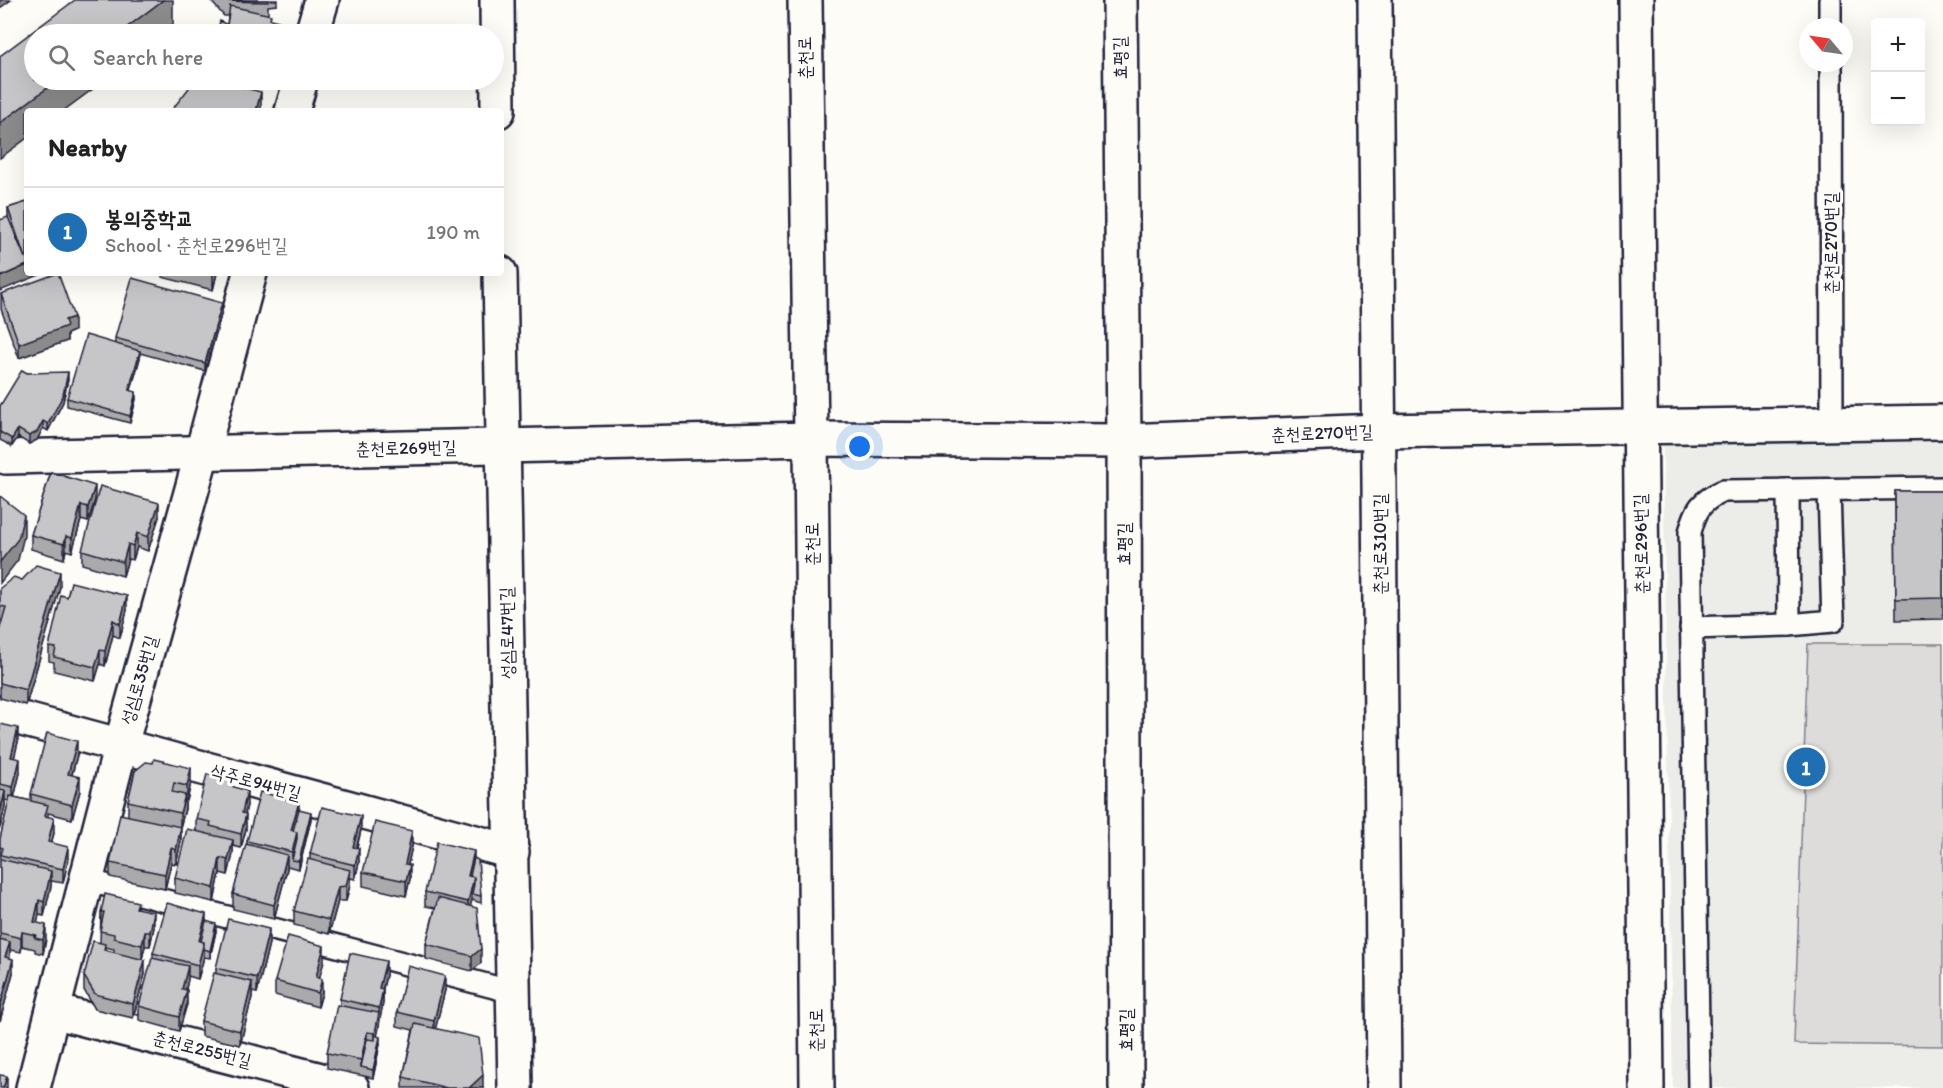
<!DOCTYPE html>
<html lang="en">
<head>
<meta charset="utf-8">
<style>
  :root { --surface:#fff; --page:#f6f6f6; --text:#222; --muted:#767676; --line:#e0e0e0; --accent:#1f6fb2 }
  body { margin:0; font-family:Itim,"Poor Story",sans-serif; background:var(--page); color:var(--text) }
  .controls { position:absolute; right:18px; top:18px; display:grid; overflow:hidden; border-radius:6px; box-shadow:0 6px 24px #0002 }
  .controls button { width:54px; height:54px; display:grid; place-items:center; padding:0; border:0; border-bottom:2px solid var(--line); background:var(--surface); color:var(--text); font:30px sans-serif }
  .compass { position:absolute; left:1799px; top:18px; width:54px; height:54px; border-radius:50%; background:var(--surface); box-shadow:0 6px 24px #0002; rotate:299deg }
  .you { position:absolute; left:860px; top:447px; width:21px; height:21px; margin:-15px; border:4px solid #fff; border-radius:50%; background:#1a73e8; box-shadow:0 0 0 9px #1a73e833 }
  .badge { display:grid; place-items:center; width:39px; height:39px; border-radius:50%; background:var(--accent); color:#fff; font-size:20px; font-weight:700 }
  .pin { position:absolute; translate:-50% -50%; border:3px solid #fff; box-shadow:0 2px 6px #0006 }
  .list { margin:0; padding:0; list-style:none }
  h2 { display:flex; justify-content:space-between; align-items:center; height:78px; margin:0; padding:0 24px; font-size:26px }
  h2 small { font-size:20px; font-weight:400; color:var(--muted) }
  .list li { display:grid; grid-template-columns:39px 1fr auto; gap:18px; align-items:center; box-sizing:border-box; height:90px; padding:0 24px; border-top:2px solid var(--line) }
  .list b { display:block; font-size:22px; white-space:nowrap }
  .list p { margin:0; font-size:20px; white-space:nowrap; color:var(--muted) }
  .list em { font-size:20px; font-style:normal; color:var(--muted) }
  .icon { flex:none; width:33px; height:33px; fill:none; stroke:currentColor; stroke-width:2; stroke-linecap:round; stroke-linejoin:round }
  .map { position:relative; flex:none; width:1943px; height:1088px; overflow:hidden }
  .search { position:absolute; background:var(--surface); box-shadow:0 6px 24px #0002; left:24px; top:24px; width:480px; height:66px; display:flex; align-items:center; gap:15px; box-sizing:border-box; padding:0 21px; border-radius:33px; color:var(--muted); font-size:22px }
  .panel { position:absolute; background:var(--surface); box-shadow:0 6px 24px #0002; left:24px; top:108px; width:480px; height:168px; border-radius:6px }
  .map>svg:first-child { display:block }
</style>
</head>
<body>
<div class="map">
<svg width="1943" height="1088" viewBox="0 0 1943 1088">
  <rect width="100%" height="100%" fill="#fdfcf7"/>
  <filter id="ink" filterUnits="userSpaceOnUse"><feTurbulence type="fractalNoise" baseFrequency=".0167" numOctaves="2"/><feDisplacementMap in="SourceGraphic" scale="12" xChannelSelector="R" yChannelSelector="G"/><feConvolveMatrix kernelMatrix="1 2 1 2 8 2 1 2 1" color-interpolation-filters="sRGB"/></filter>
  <g filter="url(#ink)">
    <!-- built -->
    <polygon fill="#ecece9" points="1943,441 1943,1088 1673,1088 1663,445"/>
    <!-- pitch -->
    <polygon fill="#dddcdb" stroke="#807f8b" stroke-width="1.5" points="1808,644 1943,644 1943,1046 1794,1044"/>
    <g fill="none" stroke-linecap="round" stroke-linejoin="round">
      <!-- lane casing -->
      <g stroke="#22223b" stroke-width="26">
        <g id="lane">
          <polyline points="1830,0 1830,27"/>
          <polyline points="1831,63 1832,424"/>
          <polyline points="1788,490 1789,625"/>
          <polyline points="1691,628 1789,625 1833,621 1829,490"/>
          <polyline points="86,880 513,992"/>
          <path d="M1699 1088 1690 532C1696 509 1701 501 1723 491L1943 488"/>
        </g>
      </g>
      <!-- street casing -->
      <g stroke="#22223b" stroke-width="38">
        <g id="street">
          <polyline points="497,0 498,111"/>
          <polyline points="1120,0 1124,441 1126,1088"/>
          <polyline points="1375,0 1384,1088"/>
          <polyline points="1636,0 1647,1088"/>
          <polyline points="312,34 322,0"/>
          <polyline points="292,111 301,80"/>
          <polyline points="500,273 515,1088"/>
          <polyline points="0,455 6,457 811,439 1124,441 1379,431 1943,422"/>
          <polyline points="0,713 512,852"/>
          <polyline points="53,1011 352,1088"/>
          <polyline points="33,1088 121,745 202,453 250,273"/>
        </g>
      </g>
      <!-- secondary casing -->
      <g stroke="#22223b" stroke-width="38">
        <polyline id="secondary" points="805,0 811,439 817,1088"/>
      </g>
      <!-- lane -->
      <use href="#lane" stroke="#fdfcf7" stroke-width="21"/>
      <!-- street -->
      <use href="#street" stroke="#fdfcf7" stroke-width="33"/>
      <!-- secondary -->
      <use href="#secondary" stroke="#fdfcf7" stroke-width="33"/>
    </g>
    <!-- wall -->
    <g fill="#aaaaac" stroke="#22223b" stroke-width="1.5" fill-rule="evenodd">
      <polygon points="210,0 277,0 277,5 268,6 268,14 279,34 227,25 228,16 224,16"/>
      <polygon points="190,80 263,80 262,87 236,81 235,85 261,111 189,88"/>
      <polygon points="27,202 27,273 44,273 28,279 8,218 8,208"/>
      <polygon points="162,273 217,273 213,290 162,277"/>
      <polygon points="1,294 74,331 67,334 67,341 19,358 1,309"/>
      <polygon points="222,311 205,371 140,353 140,358 131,390 136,399 130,423 67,406 67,398 115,344 115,338"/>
      <polygon points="27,373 68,379 63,402 48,431 43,428 37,440 29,444 18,437 12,446 0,440 0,406"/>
      <polygon points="51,472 95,500 88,522 81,520 72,552 66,550 64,559 31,549 31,535"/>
      <polygon points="1895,491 1943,491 1943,619 1896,620"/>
      <polygon points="159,517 148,551 137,547 133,560 128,559 123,576 82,564 82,550"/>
      <polygon points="22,580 60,587 26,705 0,698 0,628 2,621 0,620 0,590"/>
      <polygon points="127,610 120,638 113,635 105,666 100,664 95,681 54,671 54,662 49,661 49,647"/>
      <polygon points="0,724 18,742 14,758 20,773 14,797 31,801 31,794 77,755 72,775 80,791 72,819 48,813 48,817 54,833 51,843 68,861 63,883 51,881 51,886 44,916 39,915 37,923 46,939 43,954 35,952 35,949 22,946 21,952 10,950 9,958 13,973 0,1021 0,839 9,801 5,800 5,806 0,828"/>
      <polygon points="135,771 191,782 187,801 185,800 185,809 180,827 181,841 176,864 171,863 165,889 110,877 110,863 128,815 128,801"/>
      <polygon points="232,787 247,805 245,814 246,829 241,848 233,846 233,854 228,875 220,873 214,902 175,893 175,878 196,831 196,819"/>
      <polygon points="299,809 311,819 299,869 287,866 287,869 274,919 233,909 233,894 247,844 247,841"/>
      <polygon points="361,830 357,848 359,863 355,879 350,878 350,885 346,901 338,901 329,934 294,925 294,911 310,860 310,854"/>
      <polygon points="412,846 408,864 410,879 406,896 363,886 363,872"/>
      <polygon points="474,858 481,896 481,903 472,900 470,906 481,963 472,971 426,959 426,944 435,908 425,906 425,892"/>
      <path d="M138 908 154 927 150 946H145L142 959 145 974 133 1018 95 1009 84 990V976L100 943 101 912ZM105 947 114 949V952L105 950Z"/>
      <polygon points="206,921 216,931 210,958 204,957 198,979 188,976 186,990 187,1004 179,1031 139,1020 139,1006 153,958 153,953"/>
      <polygon points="269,943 257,993 252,992 252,997 240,1045 201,1036 201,1021 216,973 216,968"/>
      <polygon points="324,961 319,978 322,993 318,1007 275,995 275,981"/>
      <polygon points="386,975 383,989 383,1003 379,1022 379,1028 377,1036 380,1044 373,1078 327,1068 327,1053 340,1005 340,999"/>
      <polygon points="445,990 435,1029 483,1088 403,1088 403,1077 413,1030 397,1026 397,1012"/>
    </g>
    <!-- shaded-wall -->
    <g fill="#8b8b8c" stroke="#22223b" stroke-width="1.5">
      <polygon points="0,0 11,0 0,8"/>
      <polygon points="163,0 173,0 173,28 164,34 118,34"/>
      <polygon points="279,21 279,34 276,34"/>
      <polygon points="58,80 105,80 63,111 27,111 27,138 0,158 0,123"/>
      <polygon points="233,80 236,80 236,81 233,94"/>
      <polygon points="261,92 261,111 256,111"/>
      <polygon points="27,265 27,273 44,273 0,291 0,277"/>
      <polygon points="214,273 217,273 213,290 213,275"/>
      <polygon points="222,303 222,311 205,371 205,363"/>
      <polygon points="74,317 74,331 67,334 67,341 19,358 19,344 65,320"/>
      <polygon points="140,351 140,358 129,397 129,390"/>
      <polygon points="68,372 68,379 63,402 48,431 48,424"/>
      <polygon points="136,392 136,399 130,423 130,416"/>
      <polygon points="43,421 43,428 37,440 29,444 29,436"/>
      <polygon points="18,429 18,437 12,446 12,439"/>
      <polygon points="95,486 95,500 88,522 88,507"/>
      <polygon points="159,503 159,517 148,551 148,537"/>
      <polygon points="81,505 81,520 72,552 72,538"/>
      <polygon points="24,515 24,536 18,560 0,583 0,562"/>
      <polygon points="137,533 137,547 133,560 133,546"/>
      <polygon points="66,536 66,550 64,559 64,544"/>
      <polygon points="128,544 128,559 123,576 123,562"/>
      <polygon points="60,572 60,587 26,705 26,690"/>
      <polygon points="127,596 127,610 120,638 120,624"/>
      <polygon points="113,620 113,635 105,666 105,651"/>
      <polygon points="100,650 100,664 95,681 95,667"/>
      <polygon points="18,728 18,742 11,771 11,757"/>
      <polygon points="77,741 77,755 68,788 68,774"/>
      <polygon points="20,759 20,773 13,802 13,787"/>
      <polygon points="191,768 191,782 187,801 187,786"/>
      <polygon points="80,777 80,791 72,819 72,805"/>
      <polygon points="5,791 5,806 0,828 0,813"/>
      <polygon points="247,791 247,805 242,828 242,813"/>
      <polygon points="185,795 185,809 180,828 180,813"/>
      <polygon points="299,802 299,816 293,838 291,830"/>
      <polygon points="311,812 311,819 299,869 299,861"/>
      <polygon points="246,814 246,829 241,848 241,834"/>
      <polygon points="361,816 361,830 353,861 353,847"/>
      <polygon points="54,818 54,833 48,857 48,842"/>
      <polygon points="181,827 181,841 176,864 176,850"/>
      <polygon points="412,831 412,846 405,878 405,864"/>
      <polygon points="297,832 297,846 292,860 292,852"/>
      <polygon points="233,840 233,854 228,875 228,860"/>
      <polygon points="68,847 68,861 63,883 63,869"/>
      <polygon points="171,848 171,863 165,889 165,874"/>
      <polygon points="359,848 359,863 355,879 355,865"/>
      <polygon points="474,851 474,865 470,883 468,876"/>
      <polygon points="287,855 287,869 274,919 274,905"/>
      <polygon points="220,858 220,873 214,902 214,888"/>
      <polygon points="410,865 410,879 406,896 406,881"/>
      <polygon points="350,870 350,885 346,901 346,886"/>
      <polygon points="51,871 51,886 44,916 44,902"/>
      <polygon points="474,877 474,891 472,894 472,900 468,916 468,902"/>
      <polygon points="338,887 338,901 329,934 329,920"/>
      <polygon points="39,900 39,915 34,937 34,922"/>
      <polygon points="154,912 154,927 150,946 150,932"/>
      <polygon points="206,914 206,928 201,948 199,941"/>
      <polygon points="216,924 216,931 210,958 210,951"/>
      <polygon points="46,925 46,939 43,954 43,940"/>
      <polygon points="269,929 269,943 257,993 257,978"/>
      <polygon points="22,932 22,946 21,952 21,938"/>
      <polygon points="145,932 145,946 142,959 142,945"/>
      <polygon points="10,942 10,956 5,971 5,957"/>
      <polygon points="204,942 204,957 198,979 198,965"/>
      <polygon points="324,946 324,961 316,991 316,977"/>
      <polygon points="481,949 481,963 472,971 472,956"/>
      <polygon points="13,959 13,973 0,1021 0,1007"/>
      <polygon points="145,960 145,974 133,1018 133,1004"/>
      <polygon points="386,961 386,975 379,1002 379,988"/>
      <polygon points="188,966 188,980 182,1004 182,989"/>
      <polygon points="445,976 445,990 434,1035 434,1021"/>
      <polygon points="322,979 322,993 318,1007 318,993"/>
      <polygon points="252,982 252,997 240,1045 240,1031"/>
      <polygon points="383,989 383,1003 375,1048 375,1033"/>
      <polygon points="187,990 187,1004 179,1031 179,1017"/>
      <polygon points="367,1032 367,1046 361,1067 361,1060"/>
      <polygon points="380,1037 380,1044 373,1078 373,1070"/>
      <polygon points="483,1075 483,1088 469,1088"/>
      <polygon points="7,1076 7,1088 3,1088"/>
    </g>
    <!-- building -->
    <g fill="#c6c6c8" stroke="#22223b" stroke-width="1.5">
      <polygon points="75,0 163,0 118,34 34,34 34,80 58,80 0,123 0,56"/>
      <polygon points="222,0 268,0 268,2 224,1"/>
      <polygon points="230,6 271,15 270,19 279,21 276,34 217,34 220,21 227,25"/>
      <polygon points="190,80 213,80 261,92 256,111 171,111 189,88"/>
      <polygon points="27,202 27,265 0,277 0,220 8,217 25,258 8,208"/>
      <polygon points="58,273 74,317 65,320 67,326 19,344 1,294"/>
      <polygon points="132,278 222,303 205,363 115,338"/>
      <polygon points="86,335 140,351 129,390 136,392 130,416 67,398"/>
      <polygon points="22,370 27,373 68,372 63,395 48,424 43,421 37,432 29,436 18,429 12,439 0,432 0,406"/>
      <polygon points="51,472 95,486 88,507 81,505 72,538 66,536 64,544 31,535"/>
      <polygon points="100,486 159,503 148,537 137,533 133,546 128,544 123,562 82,550"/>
      <polygon points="1895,491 1943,491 1943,598 1896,599"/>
      <polygon points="0,496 24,515 18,539 0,562"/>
      <polygon points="36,565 60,572 26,690 0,683 0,628 6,607 0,606 0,588 14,577 22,580"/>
      <polygon points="71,582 127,596 120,624 113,620 105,651 100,650 95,667 54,657 56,648 49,647 61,595 67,597"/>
      <polygon points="0,724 18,728 11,757 20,759 13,787 0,784"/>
      <polygon points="47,733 77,741 68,774 80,777 72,805 31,794"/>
      <polygon points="154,759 191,768 187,786 174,783 172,792 185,795 180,813 128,801 135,771 146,762 153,763"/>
      <polygon points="207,774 232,780 231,786 247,791 242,813 246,814 241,834 210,826 211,822 196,819"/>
      <polygon points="0,790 5,791 0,813"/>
      <polygon points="260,792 299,802 291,830 297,832 292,852 247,841"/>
      <polygon points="10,796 48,805 45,816 54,818 48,842 68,847 63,869 1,855 3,848 0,847 0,839"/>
      <polygon points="322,807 361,816 353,847 359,848 355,865 310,854"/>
      <polygon points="299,809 311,812 299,861 292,860 297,839 297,832 293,831"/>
      <polygon points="120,814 181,827 176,850 171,848 165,874 110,863"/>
      <polygon points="375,822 412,831 405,864 410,865 406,881 363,872"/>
      <polygon points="187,829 233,840 228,860 220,858 214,888 175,878"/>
      <polygon points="437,842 474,851 468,876 474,877 468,902 425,892"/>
      <polygon points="246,844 287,855 274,905 233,894"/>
      <polygon points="474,858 478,860 481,896 472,894 474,884 474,877 470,876"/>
      <polygon points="0,859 51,871 44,902 39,900 34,922 46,925 43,940 35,938 36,935 22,932 21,938 0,933"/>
      <polygon points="308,859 350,870 346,886 338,887 329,920 294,911"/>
      <polygon points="105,894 138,902 136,908 154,912 150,932 145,932 142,945 114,938 114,934 100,931 104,912 101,912"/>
      <polygon points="438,898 477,908 481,949 472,956 426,944"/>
      <polygon points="167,903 206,914 199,941 204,942 198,965 153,953"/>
      <polygon points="228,919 269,929 257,978 216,968"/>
      <polygon points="206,921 216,924 210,951 204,949 204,942 201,941"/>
      <polygon points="288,936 324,946 316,977 322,979 318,993 275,981"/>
      <polygon points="0,939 10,942 5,957 13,959 0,1007"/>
      <polygon points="93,941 105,944 104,950 145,960 133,1004 95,994 84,976"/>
      <polygon points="350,953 386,961 379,988 383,989 379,1008 340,999"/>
      <polygon points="152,958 188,966 182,989 187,990 179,1017 139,1006"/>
      <polygon points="408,966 445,976 434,1021 397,1012"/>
      <polygon points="214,973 252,982 240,1031 201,1021"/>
      <polygon points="337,1005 379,1013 375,1033 367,1032 361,1060 327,1053"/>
      <polygon points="415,1024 479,1038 483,1075 469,1088 447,1088 403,1077"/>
      <polygon points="375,1035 380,1037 373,1070 361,1067 367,1039 375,1040"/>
      <polygon points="0,1075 7,1076 3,1088 0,1088"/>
    </g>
  </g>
  <g text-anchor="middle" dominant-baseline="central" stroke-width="6" stroke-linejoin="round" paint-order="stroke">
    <!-- street labels -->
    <g font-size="18" fill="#22223b" stroke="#fdfcf7">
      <text transform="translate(805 58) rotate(-91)">춘천로</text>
      <text transform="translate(1120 58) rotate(-91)">효평길</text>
      <text transform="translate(1831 243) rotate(-90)">춘천로270번길</text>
      <text transform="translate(1322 433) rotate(-2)">춘천로270번길</text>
      <text transform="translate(406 448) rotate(-1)">춘천로269번길</text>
      <text transform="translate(812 544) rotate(-90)">춘천로</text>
      <text transform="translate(1124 544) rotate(-90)">효평길</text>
      <text transform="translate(1380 544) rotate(-90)">춘천로310번길</text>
      <text transform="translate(1641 544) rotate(-91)">춘천로296번길</text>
      <text transform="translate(507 633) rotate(-91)">성심로47번길</text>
      <text transform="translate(139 680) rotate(-74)">성심로35번길</text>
      <text transform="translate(256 782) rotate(15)">삭주로94번길</text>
      <text transform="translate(816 1030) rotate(-90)">춘천로</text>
      <text transform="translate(1126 1030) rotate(-90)">효평길</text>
      <text transform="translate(202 1049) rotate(14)">춘천로255번길</text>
    </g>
  </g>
</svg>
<div class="controls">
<button>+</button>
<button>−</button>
</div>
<svg class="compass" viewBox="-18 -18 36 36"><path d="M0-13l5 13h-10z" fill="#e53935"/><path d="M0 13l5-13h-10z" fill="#767676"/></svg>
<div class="you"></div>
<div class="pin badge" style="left:1806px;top:767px">1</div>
<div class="search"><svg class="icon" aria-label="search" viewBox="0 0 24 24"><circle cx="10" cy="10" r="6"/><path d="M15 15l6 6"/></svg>Search here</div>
<section class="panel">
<h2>Nearby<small></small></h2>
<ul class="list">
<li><span class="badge">1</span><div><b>봉의중학교</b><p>School · 춘천로296번길</p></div><em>190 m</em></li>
</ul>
</section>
</div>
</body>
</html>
